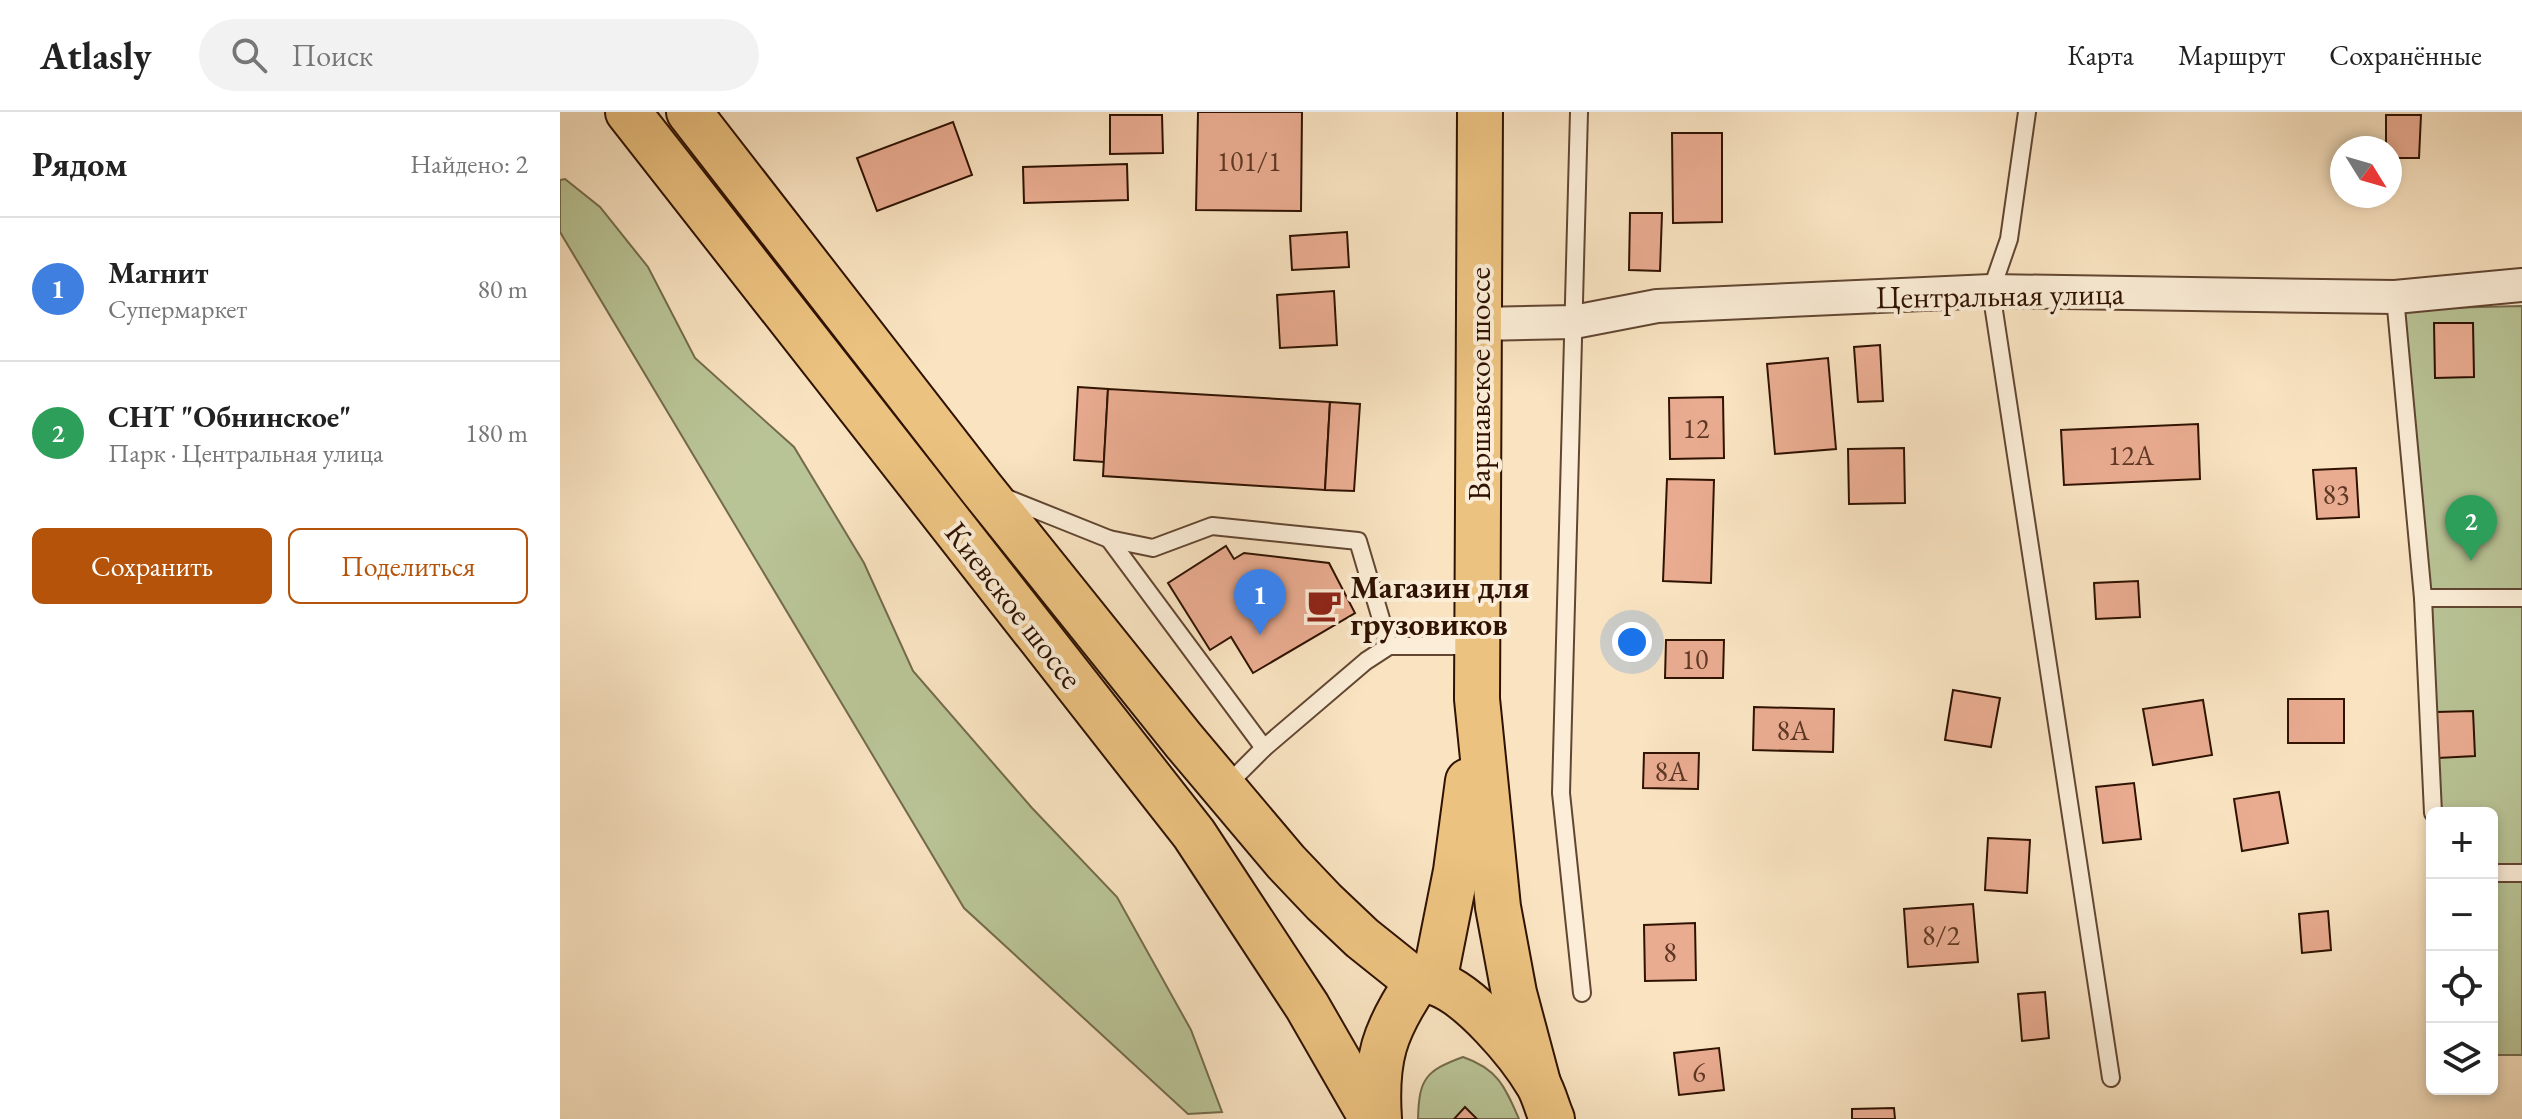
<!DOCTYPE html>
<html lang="ru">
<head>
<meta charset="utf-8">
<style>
  :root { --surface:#fff; --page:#f2f2f2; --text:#222; --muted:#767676; --line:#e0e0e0; --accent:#b45309 }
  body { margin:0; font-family:"EB Garamond",serif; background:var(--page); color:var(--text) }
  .controls { position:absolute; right:24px; bottom:24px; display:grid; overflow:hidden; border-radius:12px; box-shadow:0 4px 12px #0003 }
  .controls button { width:72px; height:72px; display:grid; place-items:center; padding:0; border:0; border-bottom:2px solid var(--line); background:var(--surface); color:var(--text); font:40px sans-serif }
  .compass { position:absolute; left:1770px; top:24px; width:72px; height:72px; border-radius:50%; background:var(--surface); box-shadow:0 4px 12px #0003; rotate:127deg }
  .you { position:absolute; left:1072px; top:530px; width:28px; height:28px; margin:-20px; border:6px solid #fff; border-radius:50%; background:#1a73e8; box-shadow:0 0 0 12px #1a73e833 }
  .badge { display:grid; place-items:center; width:52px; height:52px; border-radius:50%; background:var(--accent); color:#fff; font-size:26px; font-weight:700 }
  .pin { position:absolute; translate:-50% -66px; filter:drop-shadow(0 2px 4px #0008) }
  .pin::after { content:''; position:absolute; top:42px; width:28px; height:24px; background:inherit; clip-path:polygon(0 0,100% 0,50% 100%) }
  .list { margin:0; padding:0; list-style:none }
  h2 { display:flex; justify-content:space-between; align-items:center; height:104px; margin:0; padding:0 32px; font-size:34px }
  h2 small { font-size:26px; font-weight:400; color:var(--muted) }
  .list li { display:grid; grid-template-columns:52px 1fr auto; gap:24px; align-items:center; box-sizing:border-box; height:144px; padding:0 32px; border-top:2px solid var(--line) }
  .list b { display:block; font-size:30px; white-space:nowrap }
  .list p { margin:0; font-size:26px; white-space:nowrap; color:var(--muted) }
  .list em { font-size:26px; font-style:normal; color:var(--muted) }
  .actions { display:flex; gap:16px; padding:24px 32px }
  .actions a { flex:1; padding:18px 0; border:2px solid var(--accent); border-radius:12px; text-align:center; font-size:28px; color:var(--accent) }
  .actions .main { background:var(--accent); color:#fff }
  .icon { flex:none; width:44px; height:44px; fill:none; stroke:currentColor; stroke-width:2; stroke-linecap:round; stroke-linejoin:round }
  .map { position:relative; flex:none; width:1962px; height:1007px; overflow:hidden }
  header { display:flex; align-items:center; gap:48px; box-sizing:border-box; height:112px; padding:0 40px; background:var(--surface); border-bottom:2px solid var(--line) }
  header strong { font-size:38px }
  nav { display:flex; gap:44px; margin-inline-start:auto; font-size:28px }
  .search { width:560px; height:72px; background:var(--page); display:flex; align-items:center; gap:20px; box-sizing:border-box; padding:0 28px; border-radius:44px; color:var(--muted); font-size:30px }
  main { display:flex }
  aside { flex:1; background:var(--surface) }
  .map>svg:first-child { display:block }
</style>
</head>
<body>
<header>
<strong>Atlasly</strong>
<div class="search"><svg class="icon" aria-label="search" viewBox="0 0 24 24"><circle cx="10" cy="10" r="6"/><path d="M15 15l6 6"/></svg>Поиск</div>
<nav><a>Карта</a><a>Маршрут</a><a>Сохранённые</a></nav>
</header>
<main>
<aside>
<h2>Рядом<small>Найдено: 2</small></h2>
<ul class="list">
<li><span class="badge" style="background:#3f7fe0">1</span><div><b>Магнит</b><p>Супермаркет</p></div><em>80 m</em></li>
<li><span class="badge" style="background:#2e9e5b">2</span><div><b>СНТ &quot;Обнинское&quot;</b><p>Парк · Центральная улица</p></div><em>180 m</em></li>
</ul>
<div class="actions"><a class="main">Сохранить</a><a>Поделиться</a></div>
</aside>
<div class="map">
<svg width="1962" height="1007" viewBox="0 0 1962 1007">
  <rect width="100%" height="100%" fill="#f9e3c1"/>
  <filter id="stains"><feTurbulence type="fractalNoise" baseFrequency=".0025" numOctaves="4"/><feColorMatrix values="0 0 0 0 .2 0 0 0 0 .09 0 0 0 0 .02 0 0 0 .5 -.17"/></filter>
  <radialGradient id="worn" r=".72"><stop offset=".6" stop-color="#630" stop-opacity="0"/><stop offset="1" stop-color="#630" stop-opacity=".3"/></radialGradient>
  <!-- green -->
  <g fill="#b9c496" stroke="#746b4c" stroke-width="2">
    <polygon points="5,67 40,95 88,155 135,246 234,335 304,451 353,559 472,696 557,785 631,918 662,1000 628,1002 404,796 0,120 0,68"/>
    <polygon points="1962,194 1962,943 1932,943 1932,701 1879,701 1840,197"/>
    <path d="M903 945C938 957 945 975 959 1007H858C859 967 865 959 903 945Z"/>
  </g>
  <!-- building -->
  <g fill="#eaac91" stroke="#2f1201" stroke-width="2">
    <polygon points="638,0 742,0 741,99 636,98"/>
    <polygon points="550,3 602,3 603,41 550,42"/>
    <polygon points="1826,3 1861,3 1859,46 1830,46 1830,36 1826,36"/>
    <polygon points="393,10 412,63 317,99 297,46"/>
    <polygon points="1112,21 1162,21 1162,110 1113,111"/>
    <polygon points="567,52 568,88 464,91 463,55"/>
    <polygon points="1070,101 1102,101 1100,159 1069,158"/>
    <polygon points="787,120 789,155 732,158 730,124"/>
    <polygon points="774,179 777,233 720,236 717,183"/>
    <polygon points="1874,211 1913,211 1914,265 1875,266"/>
    <polygon points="1320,233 1323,289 1298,290 1294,235"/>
    <polygon points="1268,246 1276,337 1215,342 1207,252"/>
    <polygon points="518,275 548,277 544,350 514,348"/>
    <polygon points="548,277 770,290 765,378 543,364"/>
    <polygon points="1163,285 1164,346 1110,347 1109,286"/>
    <polygon points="770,290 800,292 794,379 765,378"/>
    <polygon points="1638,312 1640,367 1504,373 1501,318"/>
    <polygon points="1344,336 1345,391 1289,392 1288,337"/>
    <polygon points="1796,356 1799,405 1757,407 1753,358"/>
    <polygon points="1107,367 1154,368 1151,471 1103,469"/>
    <polygon points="666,434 674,447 684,441 769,451 795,501 693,561 671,525 650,538 608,471"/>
    <polygon points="1578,469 1580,505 1536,507 1534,471"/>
    <polygon points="1106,528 1164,528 1163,566 1105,566"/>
    <polygon points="1393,578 1440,586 1431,635 1385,628"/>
    <rect x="1728" y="587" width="56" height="44"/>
    <polygon points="1643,588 1652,643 1593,653 1583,597"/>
    <polygon points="1194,595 1274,597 1273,640 1193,638"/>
    <polygon points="1913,599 1915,644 1878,646 1876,600"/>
    <polygon points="1084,641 1139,641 1138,677 1083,676"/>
    <polygon points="1574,671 1581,727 1543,731 1536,675"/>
    <polygon points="1719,680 1728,731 1682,739 1674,687"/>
    <polygon points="1428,726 1470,728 1467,781 1425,778"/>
    <polygon points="1413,792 1418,850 1348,855 1344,797"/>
    <polygon points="1768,799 1771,838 1742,841 1739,802"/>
    <polygon points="1135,811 1136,868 1085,869 1084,813"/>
    <polygon points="1485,880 1489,926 1462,929 1458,882"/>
    <polygon points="1159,936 1164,978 1119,983 1114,941"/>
    <polygon points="905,995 917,1007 894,1007"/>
    <polygon points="1334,996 1335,1007 1292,1007 1292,997"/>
  </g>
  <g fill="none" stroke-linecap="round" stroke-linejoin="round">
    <!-- service casing -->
    <g stroke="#624631" stroke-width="20">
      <g id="service">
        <polyline points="1019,0 1001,681 1022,881"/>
        <polyline points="1467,0 1449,127 1431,179 1551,966"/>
        <polyline points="1835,185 1863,486 1873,701"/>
        <polyline points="444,385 549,427 593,436 652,414 798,429 829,534"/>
        <polyline points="549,427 704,636"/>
        <polyline points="1863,486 1962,486"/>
        <polyline points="665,675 704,636 806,549 829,534 917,534"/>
        <polyline points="1932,761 1962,761"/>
      </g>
    </g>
    <!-- minor casing -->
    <g stroke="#624631" stroke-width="36">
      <polyline id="minor" points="919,212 1014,210 1097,194 1431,179 1835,185 1962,173"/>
    </g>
    <!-- primary casing -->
    <g stroke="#2f1201" stroke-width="48">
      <g id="primary">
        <polyline points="920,0 917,587 938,795 954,881 978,971"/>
        <polyline points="874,870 896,759 908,669"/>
      </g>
    </g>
    <!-- trunk casing -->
    <g stroke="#2f1201" stroke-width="48">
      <g id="trunk">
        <polyline points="68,0 634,722 747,894 812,1007"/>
        <polyline points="129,0 421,376 624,629 726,750 764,790 802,826 857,870"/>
        <path d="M857 870C863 870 870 869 876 871 911 883 959 940 978 972 984 982 987 996 992 1007"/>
        <path d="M819 1007C815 947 824 919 857 870"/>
      </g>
    </g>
    <!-- service -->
    <use href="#service" stroke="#fbedd7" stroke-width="16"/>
    <!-- minor -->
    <use href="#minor" stroke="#fbedd7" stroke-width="32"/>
    <!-- primary -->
    <use href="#primary" stroke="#ecc280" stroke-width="44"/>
    <!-- trunk -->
    <use href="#trunk" stroke="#ecc280" stroke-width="44"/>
  </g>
  <!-- icons -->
  <defs>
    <g id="cafe-bare" transform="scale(2.76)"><path d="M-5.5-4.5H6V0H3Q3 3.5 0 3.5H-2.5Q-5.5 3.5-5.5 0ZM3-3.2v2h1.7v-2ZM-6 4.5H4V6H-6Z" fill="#8f2418" stroke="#fbedd7" stroke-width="2.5" paint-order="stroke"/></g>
  </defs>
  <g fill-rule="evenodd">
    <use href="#cafe-bare" x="764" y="493"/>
  </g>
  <g text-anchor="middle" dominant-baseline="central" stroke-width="8" stroke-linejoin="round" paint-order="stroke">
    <!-- number labels -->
    <g font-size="28" fill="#5e3825">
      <text x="689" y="49">101/1</text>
      <text x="1136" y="316">12</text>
      <text x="1571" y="343">12А</text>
      <text x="1776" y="382">83</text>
      <text x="1135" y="547">10</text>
      <text x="1233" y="618">8А</text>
      <text x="1111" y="659">8А</text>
      <text x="1381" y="823">8/2</text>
      <text x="1110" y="840">8</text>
      <text x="1139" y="960">6</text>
    </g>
    <!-- street labels -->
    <g font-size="32" fill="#2f1201" stroke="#fbedd7">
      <text transform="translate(1440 183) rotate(-1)">Центральная улица</text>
      <text transform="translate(919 272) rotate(-90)">Варшавское шоссе</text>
      <text transform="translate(454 493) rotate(52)">Киевское шоссе</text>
    </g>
    <!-- poi labels -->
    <g font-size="32" font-weight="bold" fill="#2f1201" stroke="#fbedd7" text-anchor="start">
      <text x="790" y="475">Магазин для<tspan x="790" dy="37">грузовиков</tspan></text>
    </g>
  </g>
  <rect width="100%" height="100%" filter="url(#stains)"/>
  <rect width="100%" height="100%" fill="url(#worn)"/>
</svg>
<div class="controls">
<button>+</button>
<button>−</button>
<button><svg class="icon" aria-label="locate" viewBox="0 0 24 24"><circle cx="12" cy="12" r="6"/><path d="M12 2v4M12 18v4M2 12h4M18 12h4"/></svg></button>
<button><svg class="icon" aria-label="layers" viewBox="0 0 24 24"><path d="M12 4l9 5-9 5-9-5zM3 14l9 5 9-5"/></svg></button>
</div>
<svg class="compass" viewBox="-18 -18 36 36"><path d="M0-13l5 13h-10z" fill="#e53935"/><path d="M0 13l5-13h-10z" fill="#767676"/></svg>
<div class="you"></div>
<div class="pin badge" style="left:700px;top:523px;background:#3f7fe0">1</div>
<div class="pin badge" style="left:1911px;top:449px;background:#2e9e5b">2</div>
</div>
</main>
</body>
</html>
